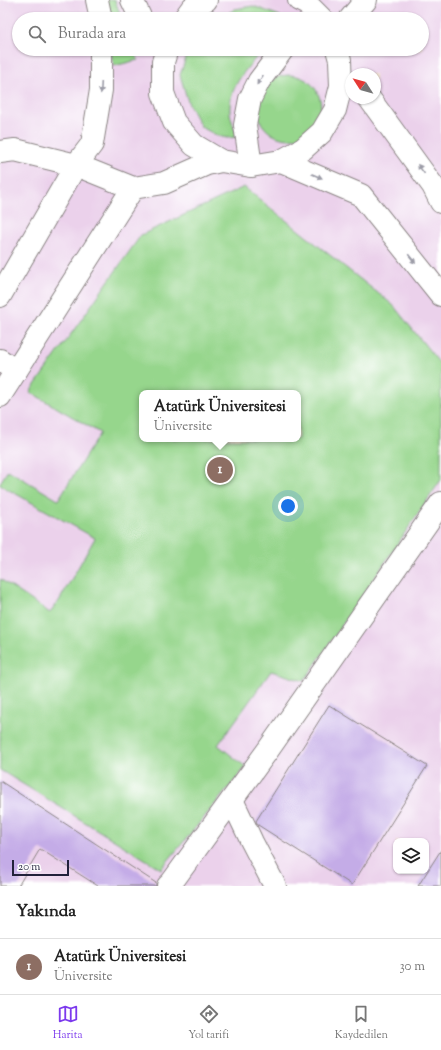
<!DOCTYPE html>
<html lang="tr">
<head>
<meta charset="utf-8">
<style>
  :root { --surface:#fff; --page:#f2f2f2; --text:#222; --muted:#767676; --line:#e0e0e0; --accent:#7c3aed }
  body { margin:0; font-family:"Sorts Mill Goudy",serif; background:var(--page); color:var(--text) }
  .controls { position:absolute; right:12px; bottom:12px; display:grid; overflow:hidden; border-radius:8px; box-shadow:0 1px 3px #0004 }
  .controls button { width:36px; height:36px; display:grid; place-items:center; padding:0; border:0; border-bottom:1px solid var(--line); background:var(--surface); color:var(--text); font:20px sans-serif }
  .compass { position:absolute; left:345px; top:68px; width:36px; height:36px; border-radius:50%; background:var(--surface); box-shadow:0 1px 3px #0004; rotate:306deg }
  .scale { position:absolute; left:12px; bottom:10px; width:57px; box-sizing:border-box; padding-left:4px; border:2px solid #22223b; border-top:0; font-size:11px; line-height:14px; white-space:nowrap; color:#22223b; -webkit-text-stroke:3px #fff; paint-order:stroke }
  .you { position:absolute; left:288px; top:506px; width:14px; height:14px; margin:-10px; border:3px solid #fff; border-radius:50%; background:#1a73e8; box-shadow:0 0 0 6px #1a73e833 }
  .badge { display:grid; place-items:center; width:26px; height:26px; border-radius:50%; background:var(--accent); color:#fff; font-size:13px; font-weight:700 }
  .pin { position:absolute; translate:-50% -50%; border:2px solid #fff; box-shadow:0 1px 4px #0006 }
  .popup { position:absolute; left:139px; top:390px; width:162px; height:52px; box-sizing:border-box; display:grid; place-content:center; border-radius:8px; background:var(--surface); filter:drop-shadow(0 1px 3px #0005); font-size:13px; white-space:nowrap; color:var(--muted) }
  .popup b { font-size:15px; color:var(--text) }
  .popup::after { content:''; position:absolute; left:50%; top:100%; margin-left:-8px; border:8px solid transparent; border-top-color:var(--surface) }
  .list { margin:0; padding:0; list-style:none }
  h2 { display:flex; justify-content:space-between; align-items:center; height:52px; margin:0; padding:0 16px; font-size:17px }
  h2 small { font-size:13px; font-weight:400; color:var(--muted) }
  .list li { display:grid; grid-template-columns:26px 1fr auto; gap:12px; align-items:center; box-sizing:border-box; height:56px; padding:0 16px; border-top:1px solid var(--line) }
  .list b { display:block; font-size:15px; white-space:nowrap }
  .list p { margin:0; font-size:13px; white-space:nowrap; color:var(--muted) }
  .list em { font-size:13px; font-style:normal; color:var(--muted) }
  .icon { flex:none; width:22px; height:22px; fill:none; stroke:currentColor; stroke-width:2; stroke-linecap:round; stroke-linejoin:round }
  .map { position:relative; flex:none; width:441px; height:886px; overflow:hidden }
  .search { position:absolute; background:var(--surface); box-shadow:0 1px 3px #0004; left:12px; right:12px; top:12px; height:44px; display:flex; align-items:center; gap:10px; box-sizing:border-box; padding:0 14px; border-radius:22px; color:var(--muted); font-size:15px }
  .sheet { height:108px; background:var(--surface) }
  nav { display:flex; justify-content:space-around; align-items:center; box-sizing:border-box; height:56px; border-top:1px solid var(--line); background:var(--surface); font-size:11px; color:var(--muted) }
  nav a { display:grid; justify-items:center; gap:2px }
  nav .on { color:var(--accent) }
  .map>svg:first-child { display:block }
</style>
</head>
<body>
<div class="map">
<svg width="441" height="886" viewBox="0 0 441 886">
  <rect width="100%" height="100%" fill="#fff"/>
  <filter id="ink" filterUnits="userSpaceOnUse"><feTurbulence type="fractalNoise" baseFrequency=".025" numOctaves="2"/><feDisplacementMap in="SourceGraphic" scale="8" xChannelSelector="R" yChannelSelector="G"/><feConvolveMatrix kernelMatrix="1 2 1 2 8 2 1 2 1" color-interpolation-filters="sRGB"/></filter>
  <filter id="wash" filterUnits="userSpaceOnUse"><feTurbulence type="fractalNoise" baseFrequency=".012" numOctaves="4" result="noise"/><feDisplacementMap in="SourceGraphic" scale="16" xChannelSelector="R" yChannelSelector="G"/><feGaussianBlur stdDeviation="0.9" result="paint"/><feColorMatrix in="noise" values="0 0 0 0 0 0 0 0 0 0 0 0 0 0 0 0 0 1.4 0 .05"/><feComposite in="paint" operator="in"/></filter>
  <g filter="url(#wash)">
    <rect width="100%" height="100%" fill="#f4e5cd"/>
    <!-- built -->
    <path fill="#ebd1eb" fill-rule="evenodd" d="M0 0H441V886H0ZM19 19H422V49H19ZM351 74H375V98H351ZM142 393H298V439H142ZM396 841H426V871H396Z"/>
    <!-- green -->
    <g fill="#96d68c" stroke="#5c7c64" fill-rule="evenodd">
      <polygon points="100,0 115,0 122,19 104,19"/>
      <polygon points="253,6 280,16 282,19 219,19 235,9"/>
      <polygon points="110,49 134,49 138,60 114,66"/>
      <path d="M189 49H264C248 67 228 86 230 113 231 120 235 129 237 137L227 138 218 136 201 127 189 105 180 75Z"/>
      <circle cx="289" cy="107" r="32"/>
      <path d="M244 187 393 305 441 365V480L304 681 271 671 218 745 246 767 161 869 0 770V579L50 613 59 601 95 538 0 485V483L8 470 58 500 100 433 30 392 141 235ZM142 393H298V439H142Z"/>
    </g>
    <g id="blocks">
      <!-- building -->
      <g fill="#c4ace7">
        <polygon points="329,705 427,766 352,885 258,825 256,821"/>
        <polygon points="0,781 156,883 156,886 98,886 40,849 18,886 0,886"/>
        <polygon points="441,850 441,886 418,886"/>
      </g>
    </g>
  </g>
  <g filter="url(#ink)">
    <use href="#blocks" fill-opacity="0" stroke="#8b8484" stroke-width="1"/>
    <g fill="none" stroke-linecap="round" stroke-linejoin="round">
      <!-- minor casing -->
      <g stroke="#8b8484" stroke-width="24">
        <g id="minor">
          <polyline points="0,152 15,150 76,165 133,188 164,183 207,164 221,161"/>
          <polyline points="0,296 76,165"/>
          <polyline points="0,360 16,371"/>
          <polyline points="0,396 133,188"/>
          <polyline points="232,800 252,842 275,886"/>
          <polyline points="168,886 172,882 268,750 441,503"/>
        </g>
      </g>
      <!-- major casing -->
      <g stroke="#8b8484" stroke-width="24">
        <g id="major">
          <polyline points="97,0 101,19"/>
          <polyline points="132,0 141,19"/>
          <polyline points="299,0 307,4 322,19"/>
          <polyline points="184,19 192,8 206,0"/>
          <polyline points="350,19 366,0"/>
          <polyline points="167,49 163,62 163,93 174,122 194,145 221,161 251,166 281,161 303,149 322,132 335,110 341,86 340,60 337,49"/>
          <polyline points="369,98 433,186 441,202"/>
          <polyline points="281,161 361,195 441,295"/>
          <polyline points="76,165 92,144 101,90 101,49"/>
          <polyline points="251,166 245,125 250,99 259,81 283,49"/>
        </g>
      </g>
      <!-- minor -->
      <use href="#minor" stroke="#fff" stroke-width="22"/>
      <!-- major -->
      <use href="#major" stroke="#fff" stroke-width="22"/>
    </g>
    <!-- one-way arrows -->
    <defs><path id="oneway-solid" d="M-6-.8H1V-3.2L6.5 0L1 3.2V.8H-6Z"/></defs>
    <g fill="#9c9ca7">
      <use href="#oneway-solid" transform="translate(260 80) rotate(123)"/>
      <use href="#oneway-solid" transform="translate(101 88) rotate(93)"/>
      <use href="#oneway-solid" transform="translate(421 169) rotate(-126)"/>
      <use href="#oneway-solid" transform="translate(317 176) rotate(23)"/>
      <use href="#oneway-solid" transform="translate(412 259) rotate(51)"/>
    </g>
  </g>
</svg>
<div class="controls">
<button><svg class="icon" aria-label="layers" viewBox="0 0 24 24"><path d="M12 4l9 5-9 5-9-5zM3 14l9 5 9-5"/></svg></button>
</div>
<svg class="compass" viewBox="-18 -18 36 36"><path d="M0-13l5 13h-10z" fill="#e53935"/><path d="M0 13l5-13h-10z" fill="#767676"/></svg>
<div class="scale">20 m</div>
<div class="you"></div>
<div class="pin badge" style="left:220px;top:470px;background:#8d6e63">1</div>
<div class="popup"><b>Atatürk Üniversitesi</b>Üniversite</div>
<div class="search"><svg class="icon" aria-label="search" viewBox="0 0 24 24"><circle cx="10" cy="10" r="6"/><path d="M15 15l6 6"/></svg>Burada ara</div>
</div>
<section class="sheet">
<h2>Yakında<small></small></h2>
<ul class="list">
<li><span class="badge" style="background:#8d6e63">1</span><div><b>Atatürk Üniversitesi</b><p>Üniversite</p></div><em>30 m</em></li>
</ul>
</section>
<nav>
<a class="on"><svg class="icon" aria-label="map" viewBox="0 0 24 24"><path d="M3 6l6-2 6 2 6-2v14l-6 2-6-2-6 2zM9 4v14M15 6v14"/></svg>Harita</a>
<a><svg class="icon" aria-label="directions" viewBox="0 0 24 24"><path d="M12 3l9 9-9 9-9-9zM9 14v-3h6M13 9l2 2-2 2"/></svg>Yol tarifi</a>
<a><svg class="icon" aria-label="saved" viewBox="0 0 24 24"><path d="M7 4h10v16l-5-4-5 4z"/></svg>Kaydedilen</a>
</nav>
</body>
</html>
